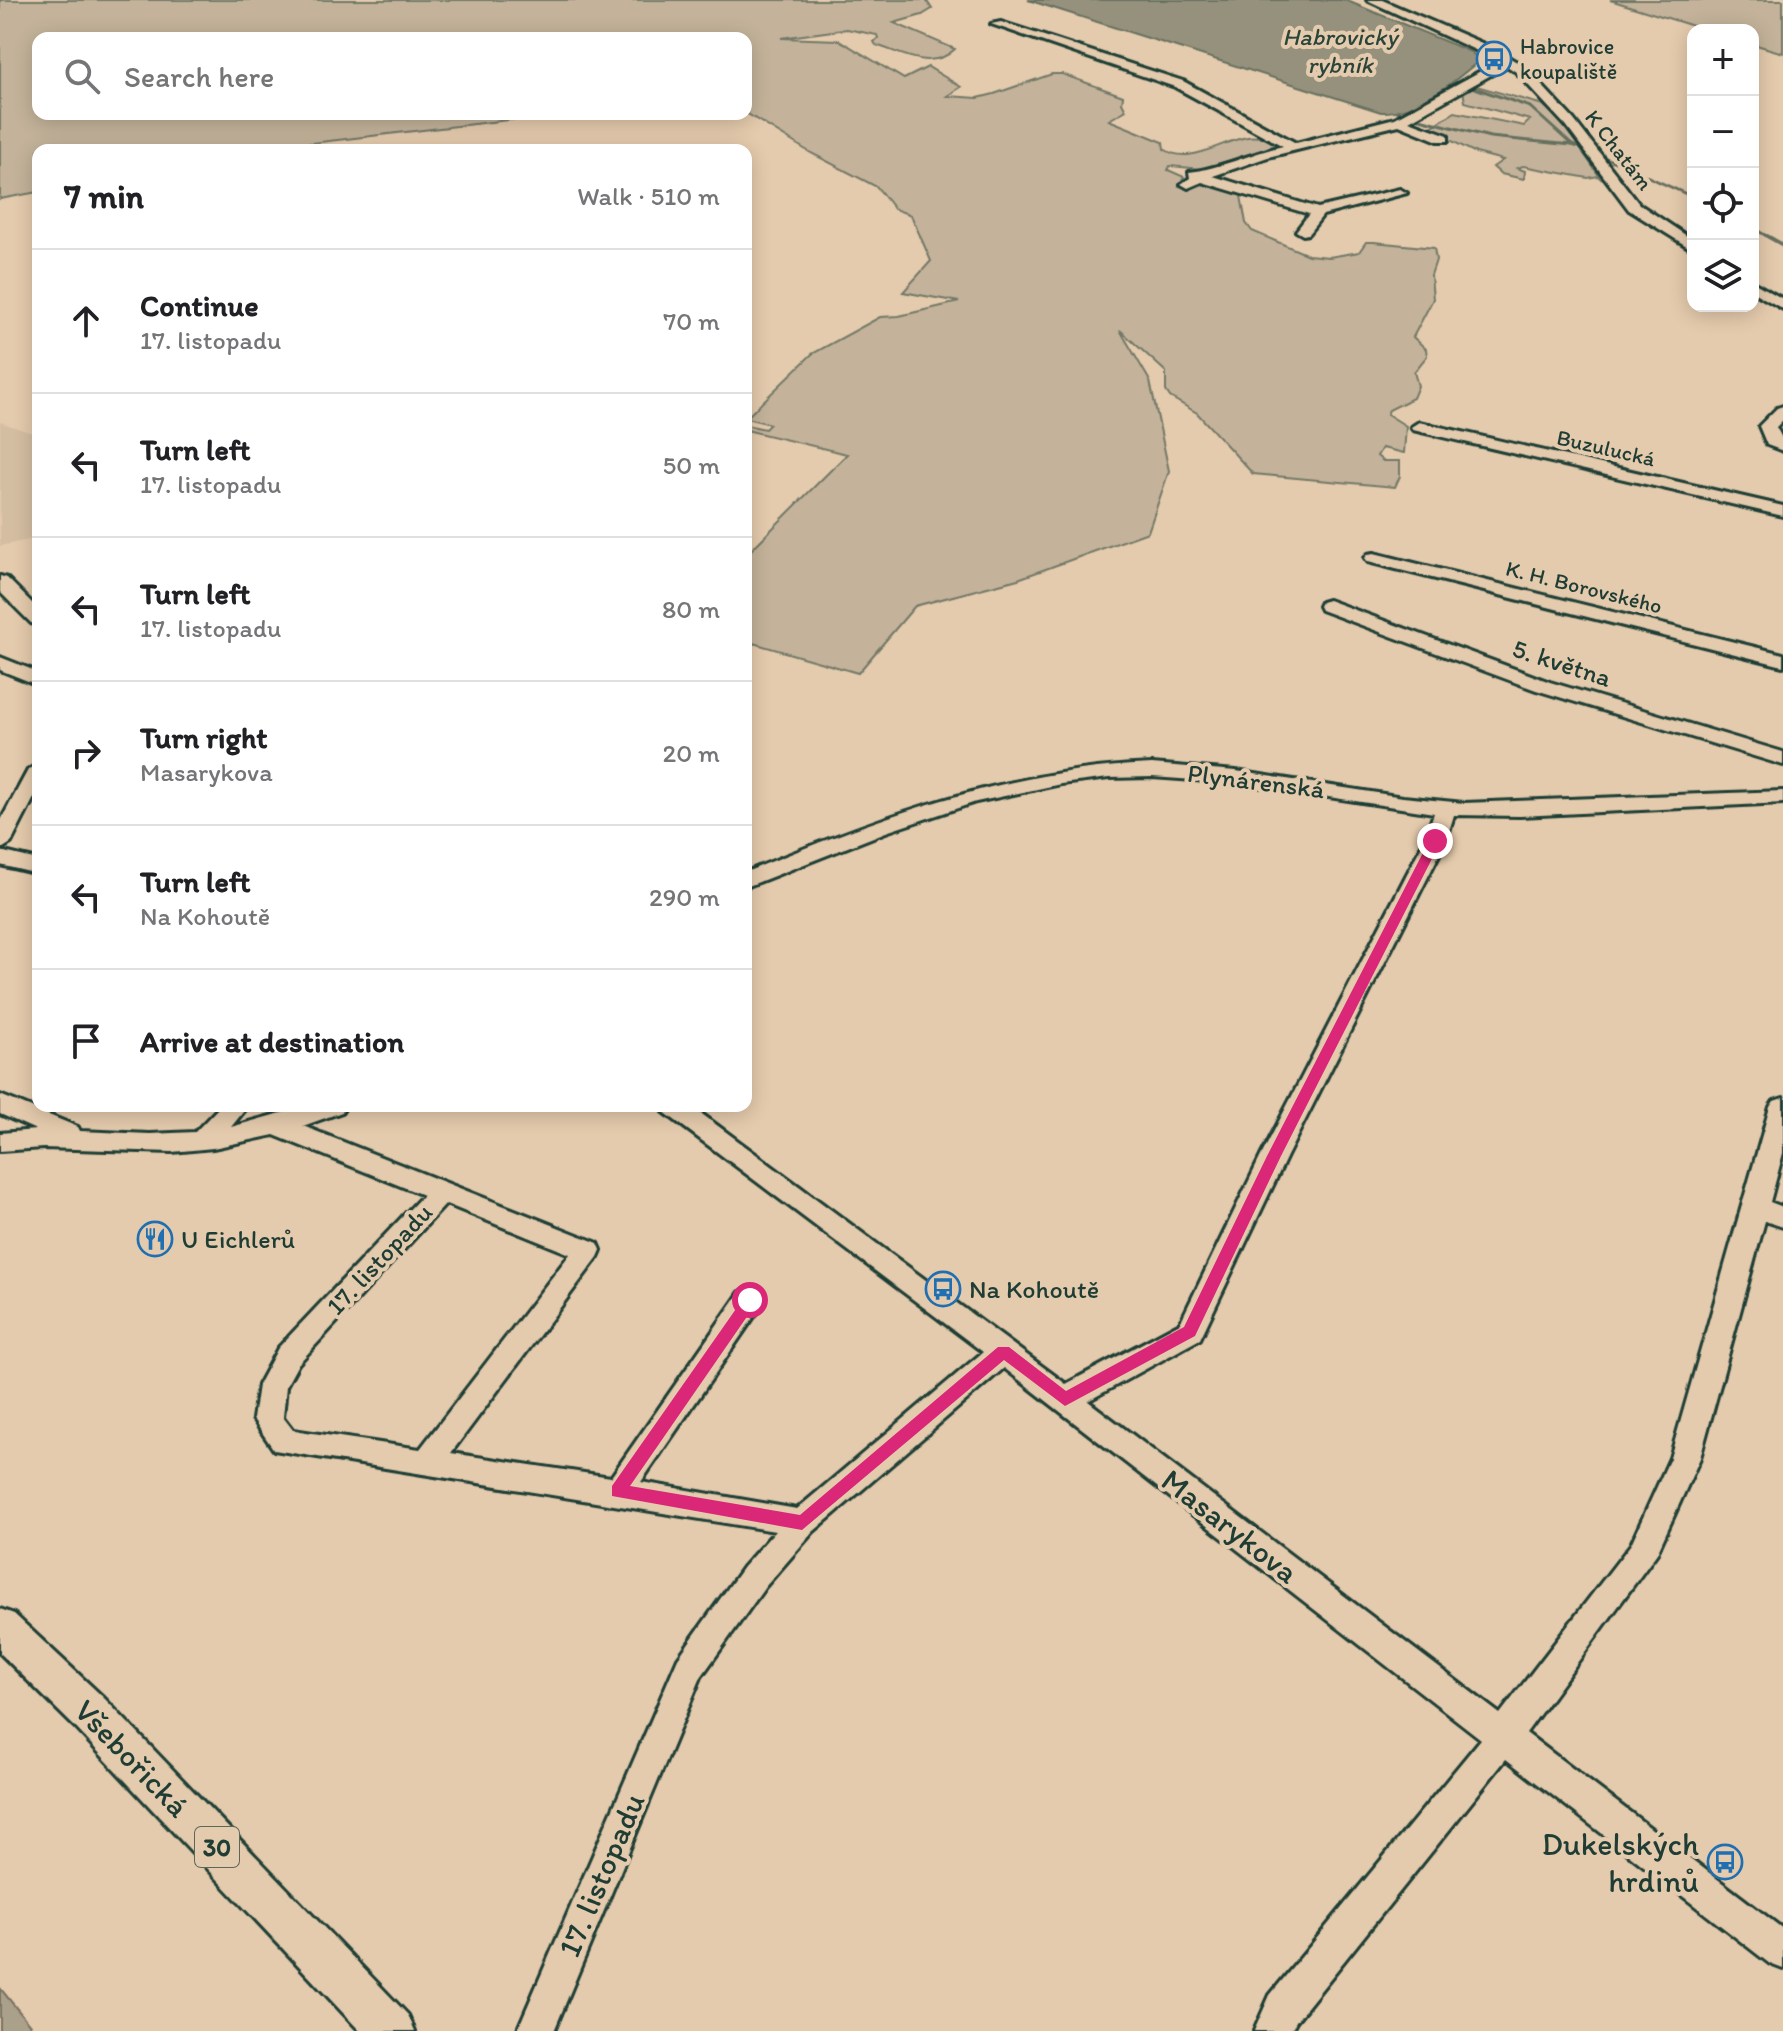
<!DOCTYPE html>
<html lang="en">
<head>
<meta charset="utf-8">
<style>
  :root { --surface:#fff; --page:#f6f6f6; --text:#202124; --muted:#757577; --line:#e0e0e0 }
  body { margin:0; font-family:Itim,sans-serif; background:var(--page); color:var(--text) }
  .controls { position:absolute; right:24px; top:24px; display:grid; overflow:hidden; border-radius:16px; box-shadow:0 4px 20px #0003 }
  .controls button { width:72px; height:72px; display:grid; place-items:center; padding:0; border:0; border-bottom:2px solid var(--line); background:var(--surface); color:var(--text); font:40px sans-serif }
  .stop { position:absolute; width:24px; height:24px; margin:-18px; border:6px solid #db2777; border-radius:50%; background:#fff }
  .stop.end { background:#db2777; border-color:#fff; box-shadow:0 2px 8px #0008 }
  .list { margin:0; padding:0; list-style:none }
  h2 { display:flex; justify-content:space-between; align-items:center; height:104px; margin:0; padding:0 32px; font-size:34px }
  h2 small { font-size:26px; font-weight:400; color:var(--muted) }
  .list li { display:grid; grid-template-columns:52px 1fr auto; gap:24px; align-items:center; box-sizing:border-box; height:144px; padding:0 32px; border-top:2px solid var(--line) }
  .list b { display:block; font-size:30px; white-space:nowrap }
  .list p { margin:0; font-size:26px; white-space:nowrap; color:var(--muted) }
  .list em { font-size:26px; font-style:normal; color:var(--muted) }
  .icon { flex:none; width:44px; height:44px; fill:none; stroke:currentColor; stroke-width:2; stroke-linecap:round; stroke-linejoin:round }
  .map { position:relative; flex:none; width:1783px; height:2031px; overflow:hidden }
  .search { position:absolute; background:var(--surface); box-shadow:0 4px 20px #0003; left:32px; top:32px; width:720px; height:88px; display:flex; align-items:center; gap:20px; box-sizing:border-box; padding:0 28px; border-radius:16px; color:var(--muted); font-size:30px }
  .panel { position:absolute; background:var(--surface); box-shadow:0 4px 20px #0003; left:32px; top:144px; width:720px; height:968px; border-radius:16px }
  .map>svg:first-child { display:block }
</style>
</head>
<body>
<div class="map">
<svg width="1783" height="2031" viewBox="0 0 1783 2031">
  <rect width="100%" height="100%" fill="#e5cbad"/>
  <filter id="ink" filterUnits="userSpaceOnUse"><feTurbulence type="fractalNoise" baseFrequency=".0125" numOctaves="2"/><feDisplacementMap in="SourceGraphic" scale="16" xChannelSelector="R" yChannelSelector="G"/><feConvolveMatrix kernelMatrix="1 2 1 2 8 2 1 2 1" color-interpolation-filters="sRGB"/></filter>
  <g filter="url(#ink)">
    <!-- built -->
    <polygon fill="#d4bea2" points="0,422 38,435 38,538 0,546"/>
    <!-- green -->
    <g fill="#c4b39a" stroke="#727867" stroke-width="2">
      <path d="M0 0H926L932 9 922 15 894 23 955 49C931 72 902 53 876 45L874 42 878 38 877 35 847 29 781 38 839 40 904 79 928 67 961 87 947 96 978 98 994 94 1052 74H1062L1123 96 1122 102 1126 110 1109 120 1163 142 1164 149C1199 173 1244 116 1276 145L1203 169 1170 166 1168 170 1184 177 1179 186C1188 188 1191 185 1200 184 1213 182 1230 188 1241 196L1246 223 1252 231 1308 255 1329 257 1359 252 1366 242H1374L1434 248 1436 260 1431 275 1433 299 1413 337 1426 349 1427 356 1414 372 1418 386 1413 398 1389 410 1387 414 1406 426 1404 453 1382 448 1377 456 1383 461H1400V476L1395 487 1253 474 1197 413 1170 397 1166 391V372L1120 330 1150 381 1169 471 1148 532 1018 579 915 606 858 673 746 641V555L847 454 746 430V425L765 429 770 424 746 418 812 354 880 317 899 316 959 302 903 292 931 261 911 215 894 209 877 187 811 153 746 113V38H38V114H559L252 150H38V192L0 199Z"/>
      <polygon points="1610,0 1783,0 1783,53 1753,44 1753,30 1706,30"/>
      <polygon points="1473,85 1543,105 1561,121 1602,180 1598,176 1588,178 1523,166 1517,168 1525,171 1524,179 1501,174 1493,167 1503,160 1476,153 1428,129 1455,112 1524,126 1530,120 1465,102 1463,90"/>
    </g>
    <!-- water -->
    <path fill="#95917c" stroke="#666f5f" stroke-width="2" d="M1028 0H1345L1471 52 1480 60C1452 83 1419 113 1381 112Z"/>
    <g fill="none" stroke-linecap="round" stroke-linejoin="round">
      <!-- stream-far1 -->
      <g stroke="#666f5f" stroke-width="3">
        <polyline points="1472,87 1530,107 1572,145 1582,148"/>
        <polyline points="1397,111 1403,113"/>
        <polyline points="1416,118 1490,137 1572,145"/>
        <polyline points="1604,157 1693,197"/>
        <polyline points="1753,228 1770,238"/>
      </g>
      <!-- stream -->
      <polyline stroke="#666f5f" stroke-width="4" points="1767,236 1783,245"/>
    </g>
    <!-- building -->
    <polygon fill="#aba18a" stroke="#787161" stroke-width="2" points="0,1988 35,2031 0,2031"/>
    <g fill="none" stroke-linecap="round" stroke-linejoin="round">
      <!-- minor casing -->
      <g stroke="#1f3d34" stroke-width="6">
        <g id="minor">
          <path d="M1367 0H1382L1491 47 1524 66 1574 120 1639 204 1693 240V250L1629 210 1566 126 1516 72 1507 66 1409 121 1448 135V141H1438L1399 125 1268 157 1213 176 1318 208 1400 189 1407 193 1323 215 1308 234 1303 235 1296 231 1309 214 1202 182 1188 188 1181 184 1190 178 1189 172C1219 169 1252 153 1283 146L1175 87 991 24 1001 22 1183 81 1296 143 1395 118 1499 61Z"/>
          <polygon points="1753,282 1783,299 1783,309 1753,292"/>
          <polygon points="1783,406 1783,420 1776,427 1783,440 1783,451 1767,445 1759,426 1777,408"/>
          <polygon points="1419,422 1783,506 1783,516 1413,430 1411,427"/>
          <polygon points="1374,553 1783,654 1783,666 1368,562 1365,558 1368,554"/>
          <polygon points="0,576 7,578 38,609 38,625 31,623 0,592"/>
          <polygon points="1328,600 1550,682 1783,752 1783,765 1536,690 1321,610 1319,606 1321,602"/>
          <polygon points="0,657 38,672 38,685 0,670"/>
          <polygon points="38,764 38,790 11,843 0,850 0,822 28,770"/>
          <path d="M1152 764 1236 771 1403 797 1464 803 1783 791V803L1520 816 1454 815 1446 841 1287 1156 1200 1339 1088 1401 1500 1714 1631 1544 1670 1458 1770 1107 1774 1101 1783 1098V1153L1770 1202 1783 1207V1227L1765 1221 1700 1458 1657 1553 1526 1733 1783 1929V1969L1770 1964 1506 1759 1296 2021 1291 2031H1254L1270 1995 1481 1739 1004 1368 813 1532 765 1587 701 1677 554 2031H517L678 1658 743 1567 775 1531 274 1450 253 1419 258 1385 278 1348 423 1195 274 1135 213 1148 172 1152 43 1148 0 1151V1133L36 1130 0 1114V1095L78 1127 80 1131 150 1134 195 1132 220 1106H248L231 1127 306 1106H346L342 1112 303 1126 598 1243 601 1250 598 1257 451 1453 611 1477 740 1292 750 1289 760 1292 764 1300 760 1308 641 1482 797 1509 983 1352 664 1112 660 1106H691L1066 1384 1180 1323 1261 1156 1424 841 1434 813 1236 783 1152 777 1109 778 1061 784 976 802 886 832 746 887V872C877 818 1008 769 1152 764ZM446 1204 570 1254 420 1449 293 1430 283 1417 286 1386 298 1364Z"/>
          <polygon points="0,851 38,860 38,874 0,865"/>
        </g>
      </g>
      <!-- major casing -->
      <g stroke="#1f3d34" stroke-width="6">
        <polygon id="major" points="0,1609 14,1614 104,1698 408,2015 415,2031 360,2031 74,1726 0,1653"/>
      </g>
      <!-- minor -->
      <use href="#minor" fill="#e5cbad" fill-rule="evenodd"/>
      <!-- major -->
      <use href="#major" fill="#e5cbad" fill-rule="evenodd"/>
    </g>
  </g>
  <!-- route -->
  <polygon fill="#db2777" points="1435,837 1441,841 1281,1156 1195,1336 1065,1406 1004,1360 802,1530 612,1496 612,1486 745,1296 755,1296 755,1305 630,1486 800,1515 998,1347 1009,1347 1066,1391 1184,1327 1267,1156 1429,841"/>
  <!-- icons -->
  <defs>
    <g id="bus-ring" transform="scale(1.8)"><circle r="9.5" fill="#e5cbad" stroke="#1f6fb2" stroke-width="1.5"/><path d="M-5-6H5V4H4V6H2V4H-2V6H-4V4H-5ZM-3.5-4V0h7V-4ZM-3.5 1.2v1.5H-2V1.2ZM2 1.2v1.5H3.5V1.2Z" fill="#1f6fb2"/></g>
    <g id="restaurant-ring" transform="scale(1.8)"><circle r="9.5" fill="#e5cbad" stroke="#1f6fb2" stroke-width="1.5"/><path d="M-5-6h1v4h1v-4h1v4h1v-4h1v5L-1.5 .5V6h-2V.5L-5-1ZM5-6V6H3V1.5H1.5Q1.5-4 5-6Z" fill="#1f6fb2"/></g>
  </defs>
  <g fill-rule="evenodd">
    <use href="#bus-ring" x="1494" y="59"/>
    <use href="#restaurant-ring" x="155" y="1239"/>
    <use href="#bus-ring" x="943" y="1289"/>
    <use href="#bus-ring" x="1725" y="1862"/>
  </g>
  <g text-anchor="middle" dominant-baseline="central" stroke-width="8" stroke-linejoin="round" paint-order="stroke">
    <!-- far-poi labels -->
    <g font-size="22" fill="#1f3d34" stroke="#e5cbad" text-anchor="start">
      <text x="1520" y="46">Habrovice<tspan x="1520" dy="25">koupaliště</tspan></text>
    </g>
    <!-- far-street labels -->
    <g font-size="22" fill="#1f3d34" stroke="#e5cbad">
      <text transform="translate(1619 150) rotate(52)">K Chatám</text>
      <text transform="translate(1606 448) rotate(13)">Buzulucká</text>
      <text transform="translate(1584 587) rotate(14)">K. H. Borovského</text>
    </g>
    <!-- far-water labels -->
    <g font-size="24" font-style="italic" fill="#2b453b" stroke="#e5cbad">
      <text x="1340" y="36">Habrovický<tspan x="1340" dy="28">rybník</tspan></text>
    </g>
    <!-- shield labels -->
    <rect fill="#e5cbad" stroke="#5a6858" stroke-width="2" x="195" y="1827" width="44" height="40" rx="6"/>
    <g font-size="24" font-weight="bold" fill="#1f3d34">
      <text x="217" y="1847">30</text>
    </g>
    <!-- street labels -->
    <g font-size="26" fill="#1f3d34" stroke="#e5cbad">
      <text transform="translate(1562 663) rotate(18)">5. května</text>
      <text transform="translate(1256 781) rotate(7)">Plynárenská</text>
      <text transform="translate(379 1259) rotate(-47)">17. listopadu</text>
    </g>
    <!-- poi labels -->
    <g font-size="26" fill="#1f3d34" stroke="#e5cbad" text-anchor="start">
      <text x="181" y="1239">U Eichlerů</text>
      <text x="969" y="1289">Na Kohoutě</text>
    </g>
    <!-- near-street labels -->
    <g font-size="32" fill="#1f3d34" stroke="#e5cbad">
      <text transform="translate(1230 1526) rotate(38)">Masarykova</text>
      <text transform="translate(132 1758) rotate(46)">Všebořická</text>
      <text transform="translate(601 1875) rotate(-67)">17. listopadu</text>
    </g>
    <!-- near-poi labels -->
    <g font-size="32" fill="#1f3d34" stroke="#e5cbad" text-anchor="end">
      <text x="1699" y="1844">Dukelských<tspan x="1699" dy="37">hrdinů</tspan></text>
    </g>
  </g>
</svg>
<div class="controls">
<button>+</button>
<button>−</button>
<button><svg class="icon" aria-label="locate" viewBox="0 0 24 24"><circle cx="12" cy="12" r="6"/><path d="M12 2v4M12 18v4M2 12h4M18 12h4"/></svg></button>
<button><svg class="icon" aria-label="layers" viewBox="0 0 24 24"><path d="M12 4l9 5-9 5-9-5zM3 14l9 5 9-5"/></svg></button>
</div>
<div class="stop" style="left:750px;top:1300px"></div>
<div class="stop end" style="left:1435px;top:841px"></div>
<div class="search"><svg class="icon" aria-label="search" viewBox="0 0 24 24"><circle cx="10" cy="10" r="6"/><path d="M15 15l6 6"/></svg>Search here</div>
<section class="panel">
<h2>7 min<small>Walk · 510 m</small></h2>
<ul class="list">
<li><svg class="icon" aria-label="ahead" viewBox="0 0 24 24"><path d="M12 20V5M6 11l6-6 6 6"/></svg><div><b>Continue</b><p>17. listopadu</p></div><em>70 m</em></li>
<li><svg class="icon" aria-label="left" viewBox="0 0 24 24"><path d="M17 20v-9H6M10 6l-5 5 5 5"/></svg><div><b>Turn left</b><p>17. listopadu</p></div><em>50 m</em></li>
<li><svg class="icon" aria-label="left" viewBox="0 0 24 24"><path d="M17 20v-9H6M10 6l-5 5 5 5"/></svg><div><b>Turn left</b><p>17. listopadu</p></div><em>80 m</em></li>
<li><svg class="icon" aria-label="right" viewBox="0 0 24 24"><path d="M7 20v-9h11M14 6l5 5-5 5"/></svg><div><b>Turn right</b><p>Masarykova</p></div><em>20 m</em></li>
<li><svg class="icon" aria-label="left" viewBox="0 0 24 24"><path d="M17 20v-9H6M10 6l-5 5 5 5"/></svg><div><b>Turn left</b><p>Na Kohoutě</p></div><em>290 m</em></li>
<li><svg class="icon" aria-label="arrive" viewBox="0 0 24 24"><path d="M6 21V4h12l-3 4 3 4H6"/></svg><div><b>Arrive at destination</b></div></li>
</ul>
</section>
</div>
</body>
</html>
